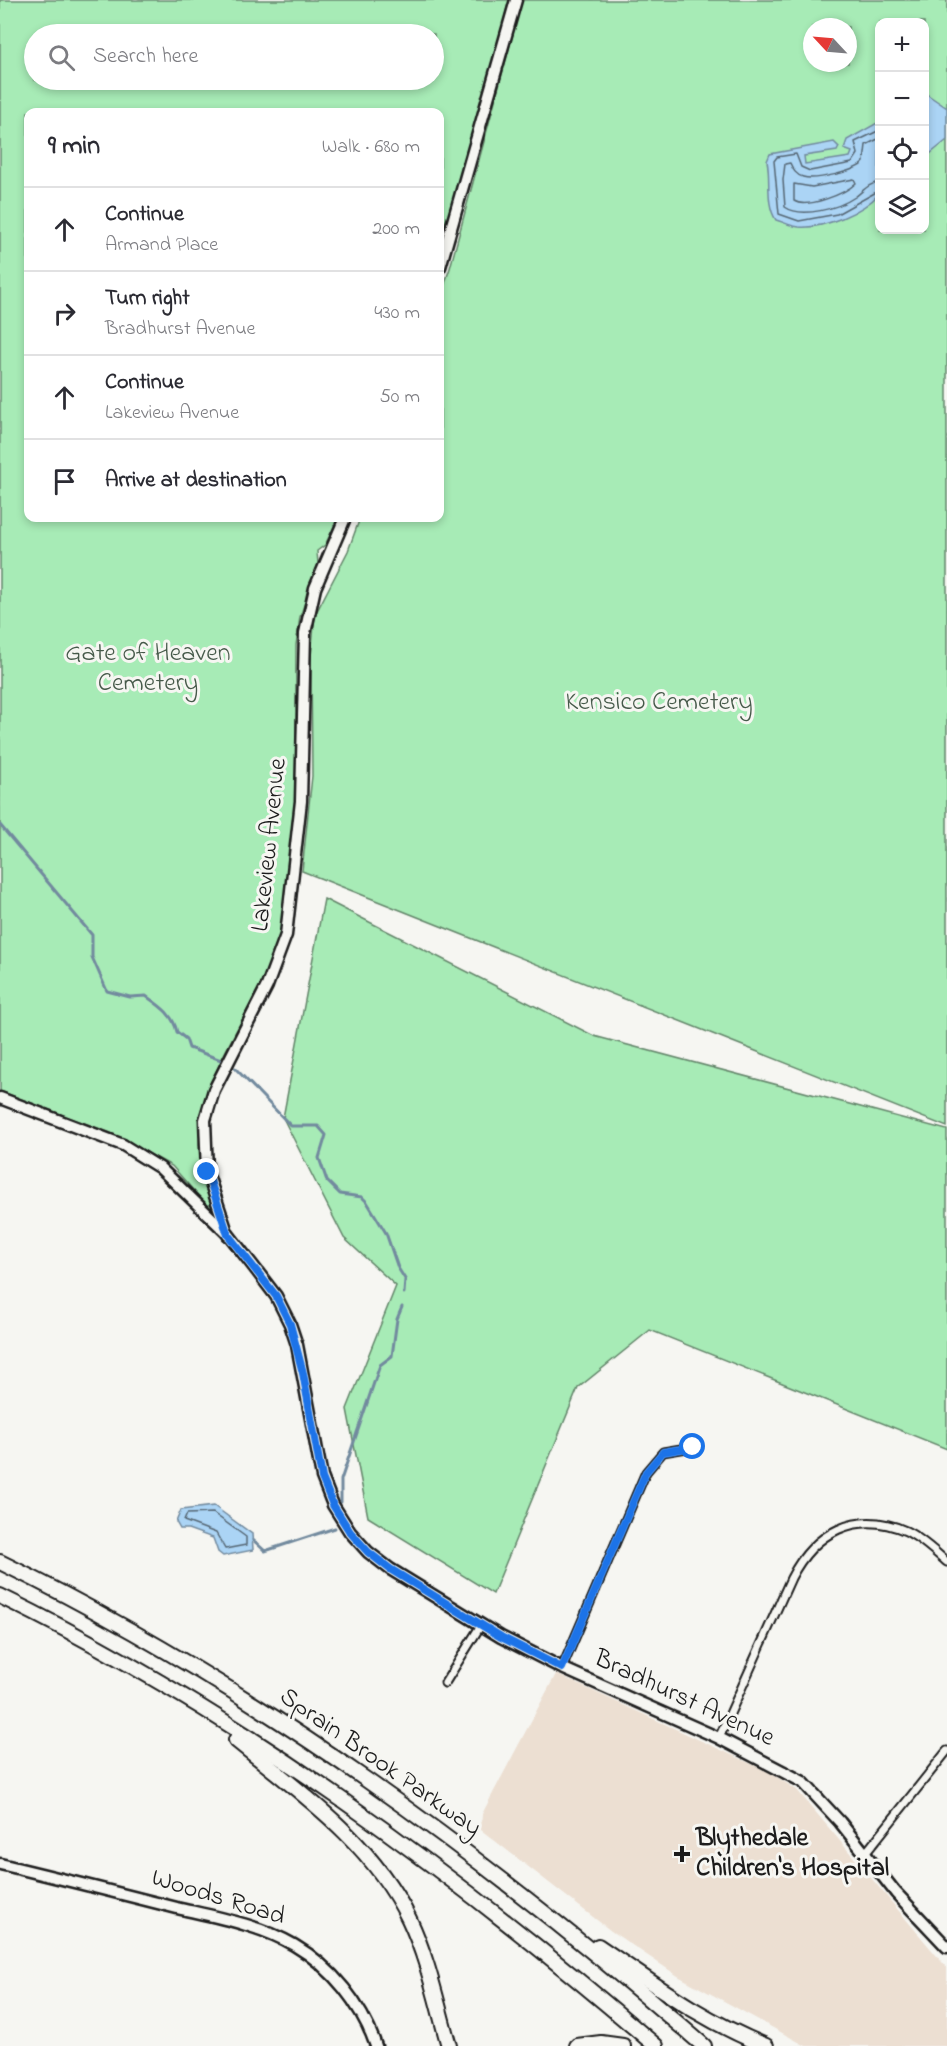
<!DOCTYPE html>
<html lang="en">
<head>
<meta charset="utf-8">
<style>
  :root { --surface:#fff; --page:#f7f7f7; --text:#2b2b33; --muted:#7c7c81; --line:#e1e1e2 }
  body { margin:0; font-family:"Indie Flower",sans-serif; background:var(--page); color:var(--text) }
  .controls { position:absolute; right:18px; top:18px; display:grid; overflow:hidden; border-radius:12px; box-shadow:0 3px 9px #0003 }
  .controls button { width:54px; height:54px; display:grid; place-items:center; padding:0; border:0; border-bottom:2px solid var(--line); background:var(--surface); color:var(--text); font:30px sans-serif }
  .compass { position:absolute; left:803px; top:18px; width:54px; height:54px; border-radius:50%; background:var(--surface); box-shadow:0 3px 9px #0003; rotate:296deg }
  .stop { position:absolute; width:18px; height:18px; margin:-14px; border:4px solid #1a73e8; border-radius:50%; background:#fff }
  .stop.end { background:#1a73e8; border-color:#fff; box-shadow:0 2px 6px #0008 }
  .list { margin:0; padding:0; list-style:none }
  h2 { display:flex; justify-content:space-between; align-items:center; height:78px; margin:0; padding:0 24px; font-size:26px }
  h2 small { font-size:20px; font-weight:400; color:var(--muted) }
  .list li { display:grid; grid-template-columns:39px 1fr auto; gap:18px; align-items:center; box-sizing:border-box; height:84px; padding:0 24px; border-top:2px solid var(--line) }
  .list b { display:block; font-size:22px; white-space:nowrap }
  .list p { margin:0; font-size:20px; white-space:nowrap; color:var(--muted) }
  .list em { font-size:20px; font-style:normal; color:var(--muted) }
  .icon { flex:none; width:33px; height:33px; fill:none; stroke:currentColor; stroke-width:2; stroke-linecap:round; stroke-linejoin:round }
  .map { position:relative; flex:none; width:947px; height:2046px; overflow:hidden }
  .search { position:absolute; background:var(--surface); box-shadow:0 3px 9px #0003; left:24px; top:24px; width:420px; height:66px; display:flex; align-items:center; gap:15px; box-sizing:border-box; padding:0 21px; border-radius:33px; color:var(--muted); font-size:22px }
  .panel { position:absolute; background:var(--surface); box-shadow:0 3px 9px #0003; left:24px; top:108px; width:420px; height:414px; border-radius:12px }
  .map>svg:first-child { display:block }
</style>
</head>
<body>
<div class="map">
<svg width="947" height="2046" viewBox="0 0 947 2046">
  <rect width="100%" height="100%" fill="#f6f6f2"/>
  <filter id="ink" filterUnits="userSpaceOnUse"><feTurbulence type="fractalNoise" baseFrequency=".0167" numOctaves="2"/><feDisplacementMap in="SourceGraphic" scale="12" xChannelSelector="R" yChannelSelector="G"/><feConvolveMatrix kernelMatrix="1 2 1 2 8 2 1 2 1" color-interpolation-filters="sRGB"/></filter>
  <g filter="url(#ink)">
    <!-- built -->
    <polygon fill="#ecdfd2" points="556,1674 769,1772 797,1790 947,1968 947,2046 806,2046 678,1976 611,1931 481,1830 482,1814"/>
    <!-- green -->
    <g fill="#a7ebb6" stroke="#628469" stroke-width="1.5" fill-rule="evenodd">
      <path d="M0 0H509L483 102 440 247V112H28V518H338L325 545 317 551 318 564 300 617 296 645C295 733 300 841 282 926 264 1010 183 1081 202 1171 205 1184 207 1195 214 1205L211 1210 172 1166 111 1133 0 1091ZM34 34H434V80H34Z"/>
      <path d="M522 0H947V1127L302 871 312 776 311 656 315 615 348 551 360 518H440V298L450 268ZM880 22H924V230H880ZM812 27H848V63H812Z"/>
      <polygon points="324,899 594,1036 947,1130 947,1449 650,1330 578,1388 493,1594 368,1517 347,1409 396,1286 344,1238 283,1118"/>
    </g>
    <!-- water -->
    <g fill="#abd4f5" stroke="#728a9e" stroke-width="1.5">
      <polygon points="925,93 947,108 947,140 925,158"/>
      <path d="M879 122V194C863 212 823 229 799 227 791 226 783 222 776 220 765 204 771 179 767 161L770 154 834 142 839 147 837 151 804 156 805 164 850 157 852 152 844 149 847 140Z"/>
      <polygon points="214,1506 252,1534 253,1550 223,1556 218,1552 213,1538 188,1529 180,1529 176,1522 181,1510"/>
    </g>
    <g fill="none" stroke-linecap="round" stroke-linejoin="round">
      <!-- shore -->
      <g stroke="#556673" stroke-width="1.5">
        <polyline points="880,130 855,142 858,154 852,163 810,171 801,167 796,154 777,157 774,161 779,214 799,221 837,214 880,190"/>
        <path d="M880 138 866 145 864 162C857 171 815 181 803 177 796 175 793 170 790 163L785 164 783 180 785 207C802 219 839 208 855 197 863 191 869 183 880 182"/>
        <path d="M854 179 856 183C845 194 807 209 794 201V184L812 187Z"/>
        <polygon points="213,1513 246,1537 246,1545 225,1549 216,1533 184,1521 187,1514"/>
      </g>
      <!-- stream -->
      <g stroke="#728a9e" stroke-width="3">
        <path d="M0 825 92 935V957L107 991 130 997 146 996C160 1006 173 1014 177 1032L186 1039 189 1048 221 1060"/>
        <polyline points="235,1068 291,1126 318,1126 326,1135 319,1158 327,1181 340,1194 362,1197 367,1202 386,1233 398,1268 405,1279 404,1293"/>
        <polyline points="341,1502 341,1480 380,1365 392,1356 397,1319 402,1307"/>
        <polyline points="253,1540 265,1551 335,1528"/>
      </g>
      <!-- street casing -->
      <g stroke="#1c1c1c" stroke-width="11">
        <g id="street">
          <polyline points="562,1668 646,1472 663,1452 693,1447"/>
          <polyline points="445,1683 481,1625"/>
          <path d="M719 1738 791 1578C814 1533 856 1509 906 1531 921 1538 934 1551 947 1562"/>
          <polyline points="864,1855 947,1751"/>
        </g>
      </g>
      <!-- secondary casing -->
      <g stroke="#1c1c1c" stroke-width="15">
        <g id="secondary">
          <polyline points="440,267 516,0"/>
          <polyline points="0,1098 123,1145 160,1168 229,1235 257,1271 276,1296 290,1324 297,1345 322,1477 333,1505 350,1532 368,1552 390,1569 501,1637 562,1668 719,1738 803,1782 840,1822 896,1893 947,1947"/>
          <polyline points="228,1235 207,1172 205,1120 214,1090 267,986 286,935 301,801 305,633 315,588 345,518"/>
          <path d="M0 1864C59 1878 118 1893 177 1908 216 1917 260 1925 294 1945 332 1967 362 2005 376 2046"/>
        </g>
      </g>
      <!-- highway casing -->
      <g stroke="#1c1c1c" stroke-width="18">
        <g id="highway">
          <path d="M0 1562C257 1687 489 1859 704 2046"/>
          <path d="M0 1596C238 1712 456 1874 656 2046"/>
          <path d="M236 1740C301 1793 372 1842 409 1919 428 1959 437 2004 449 2046"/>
          <path d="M598 1946C657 1986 698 2018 766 2046"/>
          <polyline points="577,2046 601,2043 623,2046"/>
        </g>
      </g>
      <!-- street -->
      <use href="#street" stroke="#f6f6f2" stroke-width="7"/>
      <!-- secondary -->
      <use href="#secondary" stroke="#f6f6f2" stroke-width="10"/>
      <!-- highway -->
      <use href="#highway" stroke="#f6f6f2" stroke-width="14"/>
    </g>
  </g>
  <g fill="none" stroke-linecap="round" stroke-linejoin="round" filter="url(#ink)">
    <!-- route -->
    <polyline stroke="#1a73e8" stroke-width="8" points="207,1172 228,1235 276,1296 290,1324 303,1373 322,1478 333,1505 350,1532 368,1552 390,1569 501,1637 562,1668 646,1472 663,1452 693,1447"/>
  </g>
  <!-- markers -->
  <path fill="#1c1c1c" stroke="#f6f6f2" stroke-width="2" d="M679 1845h6v6h6v6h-6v6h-6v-6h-6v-6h6z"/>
  <g text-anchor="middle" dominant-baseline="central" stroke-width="6" stroke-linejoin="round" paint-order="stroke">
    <!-- park labels -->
    <g font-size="26" fill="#465a4a" stroke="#f6f6f2">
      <text x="148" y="654">Gate of Heaven<tspan x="148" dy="30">Cemetery</tspan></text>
      <text x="659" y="703">Kensico Cemetery</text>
    </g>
    <!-- street labels -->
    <g font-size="26" fill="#1c1c1c" stroke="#f6f6f2">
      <text transform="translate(270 845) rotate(-84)">Lakeview Avenue</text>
      <text transform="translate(684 1699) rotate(25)">Bradhurst Avenue</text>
      <text transform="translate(380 1763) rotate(35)">Sprain Brook Parkway</text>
      <text transform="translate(218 1898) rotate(17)">Woods Road</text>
    </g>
    <!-- poi labels -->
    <g font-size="26" font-weight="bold" fill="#1c1c1c" stroke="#f6f6f2" text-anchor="start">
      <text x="696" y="1839">Blythedale<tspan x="696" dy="30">Children's Hospital</tspan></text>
    </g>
  </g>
</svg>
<div class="controls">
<button>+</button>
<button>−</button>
<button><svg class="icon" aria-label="locate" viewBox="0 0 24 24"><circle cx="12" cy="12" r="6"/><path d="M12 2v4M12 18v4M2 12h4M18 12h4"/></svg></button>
<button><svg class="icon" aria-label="layers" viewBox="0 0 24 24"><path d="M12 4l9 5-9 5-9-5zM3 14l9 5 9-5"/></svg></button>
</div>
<svg class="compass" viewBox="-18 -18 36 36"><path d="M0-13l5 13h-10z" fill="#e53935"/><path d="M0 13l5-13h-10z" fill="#7c7c81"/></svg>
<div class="stop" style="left:693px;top:1447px"></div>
<div class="stop end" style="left:207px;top:1172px"></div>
<div class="search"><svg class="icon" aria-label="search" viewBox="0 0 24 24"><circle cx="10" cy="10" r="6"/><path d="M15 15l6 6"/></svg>Search here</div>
<section class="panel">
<h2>9 min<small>Walk · 680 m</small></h2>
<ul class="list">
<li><svg class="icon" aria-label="ahead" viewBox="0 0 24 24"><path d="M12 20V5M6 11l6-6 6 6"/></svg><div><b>Continue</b><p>Armand Place</p></div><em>200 m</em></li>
<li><svg class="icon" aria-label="right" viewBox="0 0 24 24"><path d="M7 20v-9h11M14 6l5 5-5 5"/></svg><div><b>Turn right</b><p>Bradhurst Avenue</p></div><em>430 m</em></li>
<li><svg class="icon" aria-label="ahead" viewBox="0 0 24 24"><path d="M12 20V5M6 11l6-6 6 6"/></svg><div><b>Continue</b><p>Lakeview Avenue</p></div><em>50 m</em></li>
<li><svg class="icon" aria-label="arrive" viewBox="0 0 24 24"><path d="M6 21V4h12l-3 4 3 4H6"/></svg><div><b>Arrive at destination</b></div></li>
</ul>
</section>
</div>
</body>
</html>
